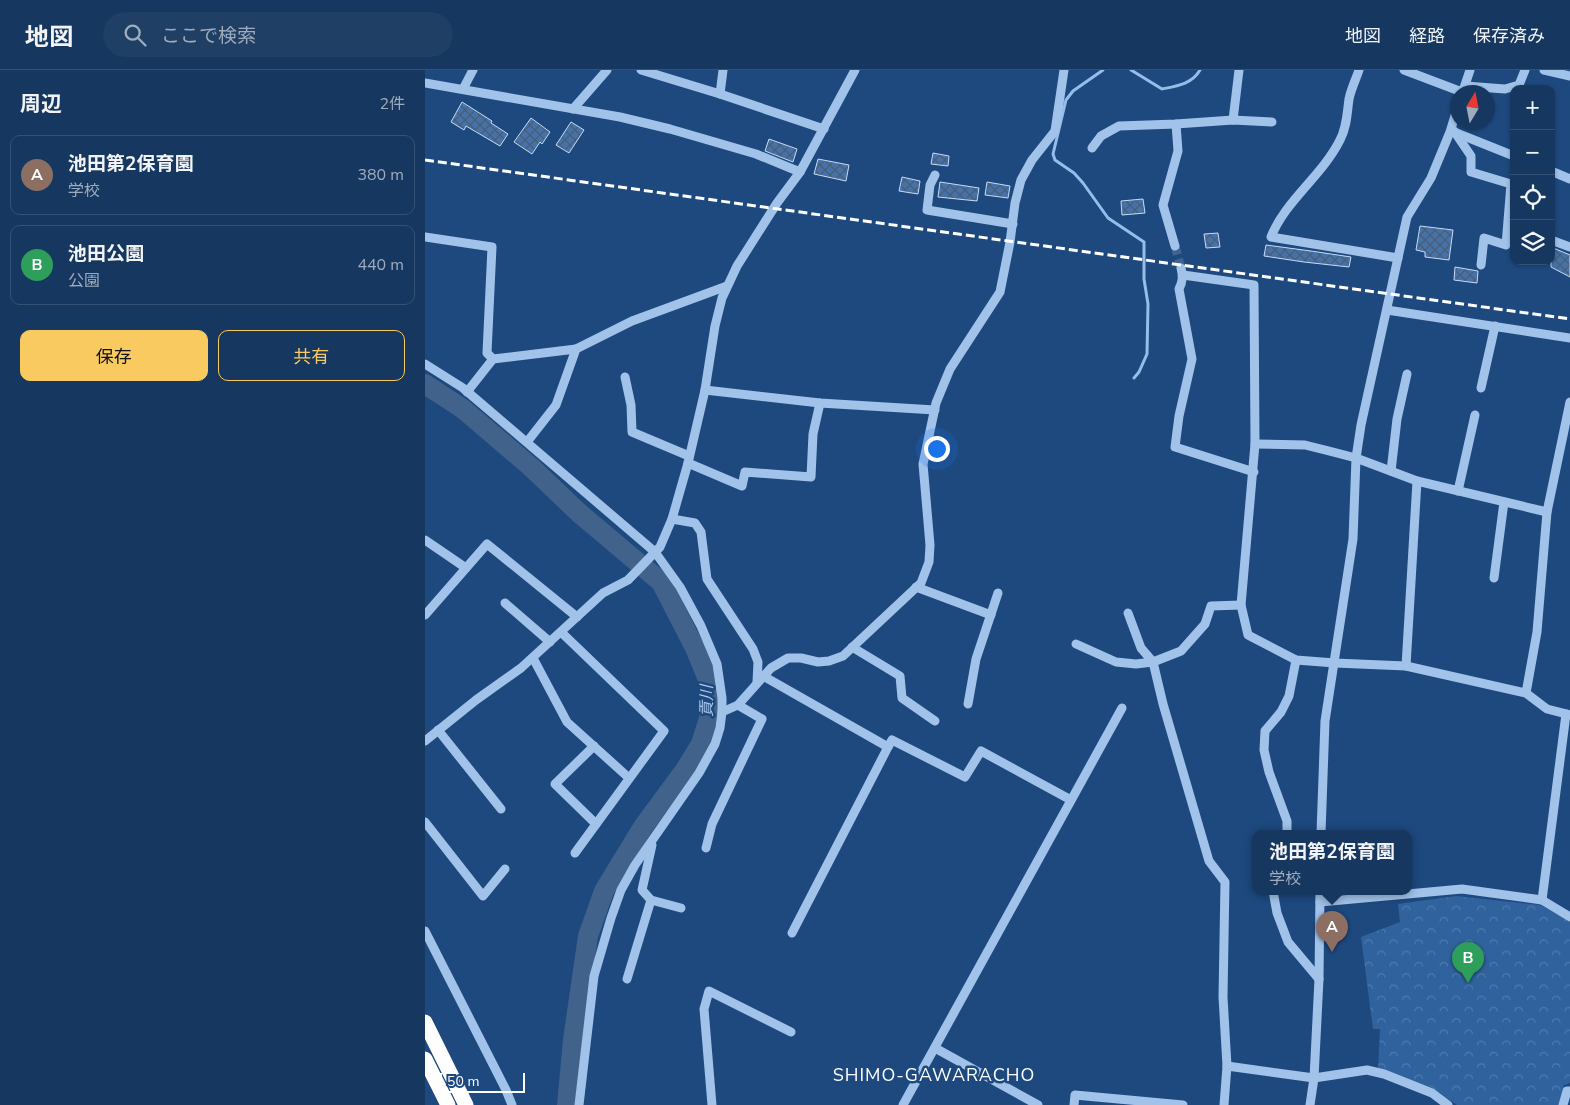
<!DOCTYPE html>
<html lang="ja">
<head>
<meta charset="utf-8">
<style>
  :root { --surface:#16375f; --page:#1f3f65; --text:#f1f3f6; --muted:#9eacbd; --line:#355174; --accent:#f8ca5f }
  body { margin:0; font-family:"Nunito Sans","Noto Sans JP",sans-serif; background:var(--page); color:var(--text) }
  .controls { position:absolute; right:15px; top:15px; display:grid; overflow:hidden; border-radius:10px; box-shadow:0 1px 4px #0004 }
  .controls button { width:45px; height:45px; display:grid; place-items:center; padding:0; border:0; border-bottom:1px solid var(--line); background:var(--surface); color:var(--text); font:25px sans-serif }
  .compass { position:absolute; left:1025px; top:15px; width:45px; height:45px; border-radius:50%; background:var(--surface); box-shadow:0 1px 4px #0004; rotate:10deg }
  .scale { position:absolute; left:15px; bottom:12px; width:85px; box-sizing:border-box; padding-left:5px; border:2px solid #fff; border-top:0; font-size:14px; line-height:18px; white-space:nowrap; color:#fff; -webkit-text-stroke:4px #1d497f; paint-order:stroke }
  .you { position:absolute; left:511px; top:378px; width:18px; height:18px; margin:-12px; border:4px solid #fff; border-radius:50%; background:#1a73e8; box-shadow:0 0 0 8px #1a73e833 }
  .badge { display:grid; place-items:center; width:32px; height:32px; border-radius:50%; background:var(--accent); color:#fff; font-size:16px; font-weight:700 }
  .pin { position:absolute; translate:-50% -41px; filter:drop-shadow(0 1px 2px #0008) }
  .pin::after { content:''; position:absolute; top:26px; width:18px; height:15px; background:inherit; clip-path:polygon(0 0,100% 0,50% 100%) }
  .popup { position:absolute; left:827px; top:760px; width:160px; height:65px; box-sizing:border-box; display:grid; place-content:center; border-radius:10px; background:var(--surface); filter:drop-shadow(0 1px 4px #0005); font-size:16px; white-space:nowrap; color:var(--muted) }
  .popup b { font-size:19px; color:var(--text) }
  .popup::after { content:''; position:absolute; left:50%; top:100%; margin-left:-10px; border:10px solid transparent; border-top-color:var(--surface) }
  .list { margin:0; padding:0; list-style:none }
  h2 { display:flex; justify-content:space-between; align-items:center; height:65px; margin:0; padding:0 20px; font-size:21px }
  h2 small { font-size:16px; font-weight:400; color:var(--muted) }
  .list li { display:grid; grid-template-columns:32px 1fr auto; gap:15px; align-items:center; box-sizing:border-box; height:80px; margin:0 10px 10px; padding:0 10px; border:1px solid var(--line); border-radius:10px }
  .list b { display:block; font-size:19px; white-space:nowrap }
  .list p { margin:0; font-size:16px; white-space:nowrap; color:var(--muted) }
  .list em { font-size:16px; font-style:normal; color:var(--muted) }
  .actions { display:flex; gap:10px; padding:15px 20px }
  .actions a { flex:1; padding:11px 0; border:1px solid var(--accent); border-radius:10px; text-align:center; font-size:18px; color:var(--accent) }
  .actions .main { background:var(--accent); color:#111 }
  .icon { flex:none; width:28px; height:28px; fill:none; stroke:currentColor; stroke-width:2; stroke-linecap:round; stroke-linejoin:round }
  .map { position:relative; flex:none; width:1145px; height:1035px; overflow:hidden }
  header { display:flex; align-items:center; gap:30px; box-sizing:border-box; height:70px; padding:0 25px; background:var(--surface); border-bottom:1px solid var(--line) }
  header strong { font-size:24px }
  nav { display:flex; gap:28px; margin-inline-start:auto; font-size:18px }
  .search { width:350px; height:45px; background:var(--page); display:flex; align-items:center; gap:12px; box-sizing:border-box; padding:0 18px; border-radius:28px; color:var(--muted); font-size:19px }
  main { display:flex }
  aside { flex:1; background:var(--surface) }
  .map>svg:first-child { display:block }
</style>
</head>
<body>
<header>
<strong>地図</strong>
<div class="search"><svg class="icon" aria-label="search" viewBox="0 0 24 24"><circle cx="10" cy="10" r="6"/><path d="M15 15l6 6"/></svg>ここで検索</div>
<nav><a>地図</a><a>経路</a><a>保存済み</a></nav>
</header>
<main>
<aside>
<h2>周辺<small>2件</small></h2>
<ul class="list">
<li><span class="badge" style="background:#8d6e63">A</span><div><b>池田第2保育園</b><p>学校</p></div><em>380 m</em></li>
<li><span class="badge" style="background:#2e9e5b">B</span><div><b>池田公園</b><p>公園</p></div><em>440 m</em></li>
</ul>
<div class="actions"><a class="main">保存</a><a>共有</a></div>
</aside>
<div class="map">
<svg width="1145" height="1035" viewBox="0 0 1145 1035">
  <defs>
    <pattern id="park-crowns" width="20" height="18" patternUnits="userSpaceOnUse" patternTransform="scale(1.25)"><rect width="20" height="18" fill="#30639e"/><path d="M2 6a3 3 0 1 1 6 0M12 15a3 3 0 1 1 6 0" fill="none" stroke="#4f7aad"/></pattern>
    <pattern id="building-cross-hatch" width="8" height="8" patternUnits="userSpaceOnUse" patternTransform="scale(1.25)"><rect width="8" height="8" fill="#4573a9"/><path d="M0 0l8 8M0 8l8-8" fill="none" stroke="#495e76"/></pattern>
  </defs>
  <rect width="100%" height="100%" fill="#1d497f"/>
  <!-- park -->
  <polygon fill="url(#park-crowns)" points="1031,826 1116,835 1145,852 1145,1013 1139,1015 1134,1035 1032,1035 1006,1017 953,1000 955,959 948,959 936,867 975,852 973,834"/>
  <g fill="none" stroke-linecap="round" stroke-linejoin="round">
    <!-- stream -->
    <g stroke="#94bdea" stroke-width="3">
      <polyline points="678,0 648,21 641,30 628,84 630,90 649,103 658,113 683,148 719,172 719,209 723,234 722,284 714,302 709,308"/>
      <path d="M706 0 737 19C752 16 767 14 775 0"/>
    </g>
    <!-- river -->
    <polyline stroke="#41628a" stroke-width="20" points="0,314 38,339 106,397 153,442 236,512 270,578 284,612 285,645 276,674 260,700 218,757 179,821 163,866 148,970 142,1035"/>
  </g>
  <!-- building -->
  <g fill="url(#building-cross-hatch)" stroke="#c5dcf7">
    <polygon points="37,32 67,51 66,53 83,64 75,76 41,56 39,60 26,52"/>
    <polygon points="106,48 125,62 117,74 115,72 107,84 89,72"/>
    <polygon points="146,52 159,60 144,83 131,75"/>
    <polygon points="344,69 372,79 368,92 340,81"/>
    <polygon points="508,83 524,86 523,96 506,94"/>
    <polygon points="393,89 424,95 421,111 389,104"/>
    <polygon points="477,107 495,111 493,124 474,121"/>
    <polygon points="515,112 554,118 552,131 513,127"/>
    <polygon points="562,112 585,116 583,128 560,125"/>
    <polygon points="718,129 720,143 697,145 696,131"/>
    <polygon points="995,156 1028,160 1024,190 1000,187 1000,182 991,180"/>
    <polygon points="793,163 795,177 781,178 779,164"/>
    <polygon points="841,175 886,181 926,187 924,197 879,192 839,186"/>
    <polygon points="1126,177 1145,185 1145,207 1126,197"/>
    <polygon points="1030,197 1053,201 1052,213 1029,210"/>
  </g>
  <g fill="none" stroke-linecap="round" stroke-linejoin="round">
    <!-- minor-tunnel -->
    <polyline stroke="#3f6492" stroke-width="9" stroke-dasharray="9 4.5" stroke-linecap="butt" points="750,176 756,198"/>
    <!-- minor -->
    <g stroke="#a1c2e9" stroke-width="9">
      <polyline points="216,0 295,24 399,59"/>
      <path d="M934 0C931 9 926 19 924 29 922 43 922 57 915 70 897 106 860 131 846 167L973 188"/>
      <polyline points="979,0 1037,22"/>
      <polyline points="1119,0 1145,6"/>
      <polyline points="0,13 195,47 245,59 331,84 375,102"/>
      <polyline points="1040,16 1080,19 1094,15 1100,0"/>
      <polyline points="38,19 48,0"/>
      <polyline points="1038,21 1045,0"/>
      <polyline points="295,24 298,0"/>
      <polyline points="148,39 182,0"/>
      <polyline points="808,50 814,0"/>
      <polyline points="1029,61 1046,86 1046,102 1086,114 1081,175 1059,168 1056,195"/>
      <polyline points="1029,62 1089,86"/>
      <polyline points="667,78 676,66 694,56 751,54 808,50 847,52"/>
      <polyline points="1126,101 1145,109"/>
      <polyline points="510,105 505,115 502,140 588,154"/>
      <polyline points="0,167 67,177 62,283 68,289 151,279"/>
      <polyline points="1126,170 1145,177"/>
      <polyline points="750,176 738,135 753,81 751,54"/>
      <path d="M756 198C758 206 758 211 754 219L767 289 754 346 750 377 829 402"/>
      <polyline points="758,205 829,215 830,374 816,535 823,565 871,590 910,593 981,596 1101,623 1122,639 1145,645"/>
      <polyline points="962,240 1145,268"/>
      <polyline points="0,294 38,318 230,482 255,517 276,556 292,594 297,628 297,642 295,658 290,674 274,703 210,795 196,820 186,848 169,906 154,1035"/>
      <polyline points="200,307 206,335 207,362 264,386"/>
      <polyline points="1056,318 1070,256"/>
      <polyline points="280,320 395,333 510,340"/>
      <polyline points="42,322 68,289"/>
      <polyline points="102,372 131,335 151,279 207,251 302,216"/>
      <polyline points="830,374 880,375 904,381 931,388 992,411 1122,442"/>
      <polyline points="263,393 317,416 320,402 386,407 388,364 395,333"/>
      <polyline points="966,401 972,349 982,304"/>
      <polyline points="1033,421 1050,345"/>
      <polyline points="247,449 270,453 276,462 282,509 328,579 333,592 332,612"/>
      <polyline points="0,470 41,498"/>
      <polyline points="1069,508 1079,432"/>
      <polyline points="491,517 566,545"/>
      <polyline points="80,533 125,572"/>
      <polyline points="703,543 716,578 728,592 738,634 784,791 800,812 798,927 802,996 799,1035"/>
      <polyline points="0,545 62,474 152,547"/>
      <polyline points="136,562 239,661 150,783"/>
      <polyline points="651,574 691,592 711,594 728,592 756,581 780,554 786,536 816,535"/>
      <polyline points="427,577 475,606 477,628 510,651"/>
      <polyline points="108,588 142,652 204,708"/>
      <polyline points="981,596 992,411"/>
      <polyline points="338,606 463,677 467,670 540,707 556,681 646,730"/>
      <polyline points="1101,623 1112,562 1122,442 1145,332"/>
      <polyline points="543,634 551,589 573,523"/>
      <polyline points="297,642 313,635 346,598 363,588 376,588 393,592 404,591 418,586 496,513 504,492 505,475 498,394 511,333 525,299 575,222 585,172 590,133 596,110 607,90 630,61 639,0"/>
      <polyline points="13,660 76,739"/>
      <polyline points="0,671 51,630 96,598 178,523 203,510 235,477 247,449 263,393 280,320 290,256 297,228 312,196 352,133 375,102 430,0"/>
      <polyline points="169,676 130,714 171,754"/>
      <polyline points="0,752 58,826 80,799"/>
      <polyline points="862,763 862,751 844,702 839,680 840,661 856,642 864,626 871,590"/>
      <polyline points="896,763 900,651 928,469 931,388 936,355 982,147 1006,108 1025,62 1032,39"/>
      <polyline points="227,775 217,820 226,830 256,838"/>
      <polyline points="281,778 287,754 337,649 313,635"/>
      <polyline points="848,821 852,843 863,872 894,909"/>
      <polyline points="1117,830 1141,644"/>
      <polyline points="895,832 1037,819 1117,830 1145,847"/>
      <polyline points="0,861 81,1020 87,1035"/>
      <polyline points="367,863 463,677"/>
      <polyline points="202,909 226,830"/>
      <polyline points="510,978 613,1035"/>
      <polyline points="802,996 889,1008 942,1000 959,1004 1007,1023 1023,1035"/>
      <polyline points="287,1035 279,939 284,921 366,962"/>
      <polyline points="478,1035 697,638"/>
      <polyline points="649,1035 650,1025 758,1035"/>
      <polyline points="885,1035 889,1008 894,909 895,821"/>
      <polyline points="1138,1035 1142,1021 1145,1021"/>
    </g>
    <!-- highway -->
    <g stroke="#fff" stroke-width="15">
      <polyline points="0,952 41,1035"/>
      <polyline points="0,989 23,1035"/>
    </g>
    <!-- rail -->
    <polyline stroke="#fff" stroke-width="3" stroke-dasharray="9 4" stroke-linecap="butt" points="0,90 1145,249"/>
  </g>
  <g text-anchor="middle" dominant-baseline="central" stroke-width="5" stroke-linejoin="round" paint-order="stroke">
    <!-- water labels -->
    <g font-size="16" font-style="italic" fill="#acccf0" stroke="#1d497f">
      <text transform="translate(282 631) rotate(-90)">貢川</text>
    </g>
    <!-- quarter labels -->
    <g font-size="18" letter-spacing="1" fill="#fff" stroke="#1d497f">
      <text x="509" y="1005">SHIMO-GAWARACHO</text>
    </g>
  </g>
</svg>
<div class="controls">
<button>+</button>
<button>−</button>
<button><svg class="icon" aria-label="locate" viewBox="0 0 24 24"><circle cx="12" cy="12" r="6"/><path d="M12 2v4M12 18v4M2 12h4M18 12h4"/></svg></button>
<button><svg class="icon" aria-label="layers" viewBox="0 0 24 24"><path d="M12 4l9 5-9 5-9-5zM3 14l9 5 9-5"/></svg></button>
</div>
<svg class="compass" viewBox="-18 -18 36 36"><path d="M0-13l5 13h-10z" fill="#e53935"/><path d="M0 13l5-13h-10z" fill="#9eacbd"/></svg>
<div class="scale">50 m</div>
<div class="you"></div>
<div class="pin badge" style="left:907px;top:882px;background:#8d6e63">A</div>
<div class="popup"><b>池田第2保育園</b>学校</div>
<div class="pin badge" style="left:1043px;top:913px;background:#2e9e5b">B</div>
</div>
</main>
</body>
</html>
